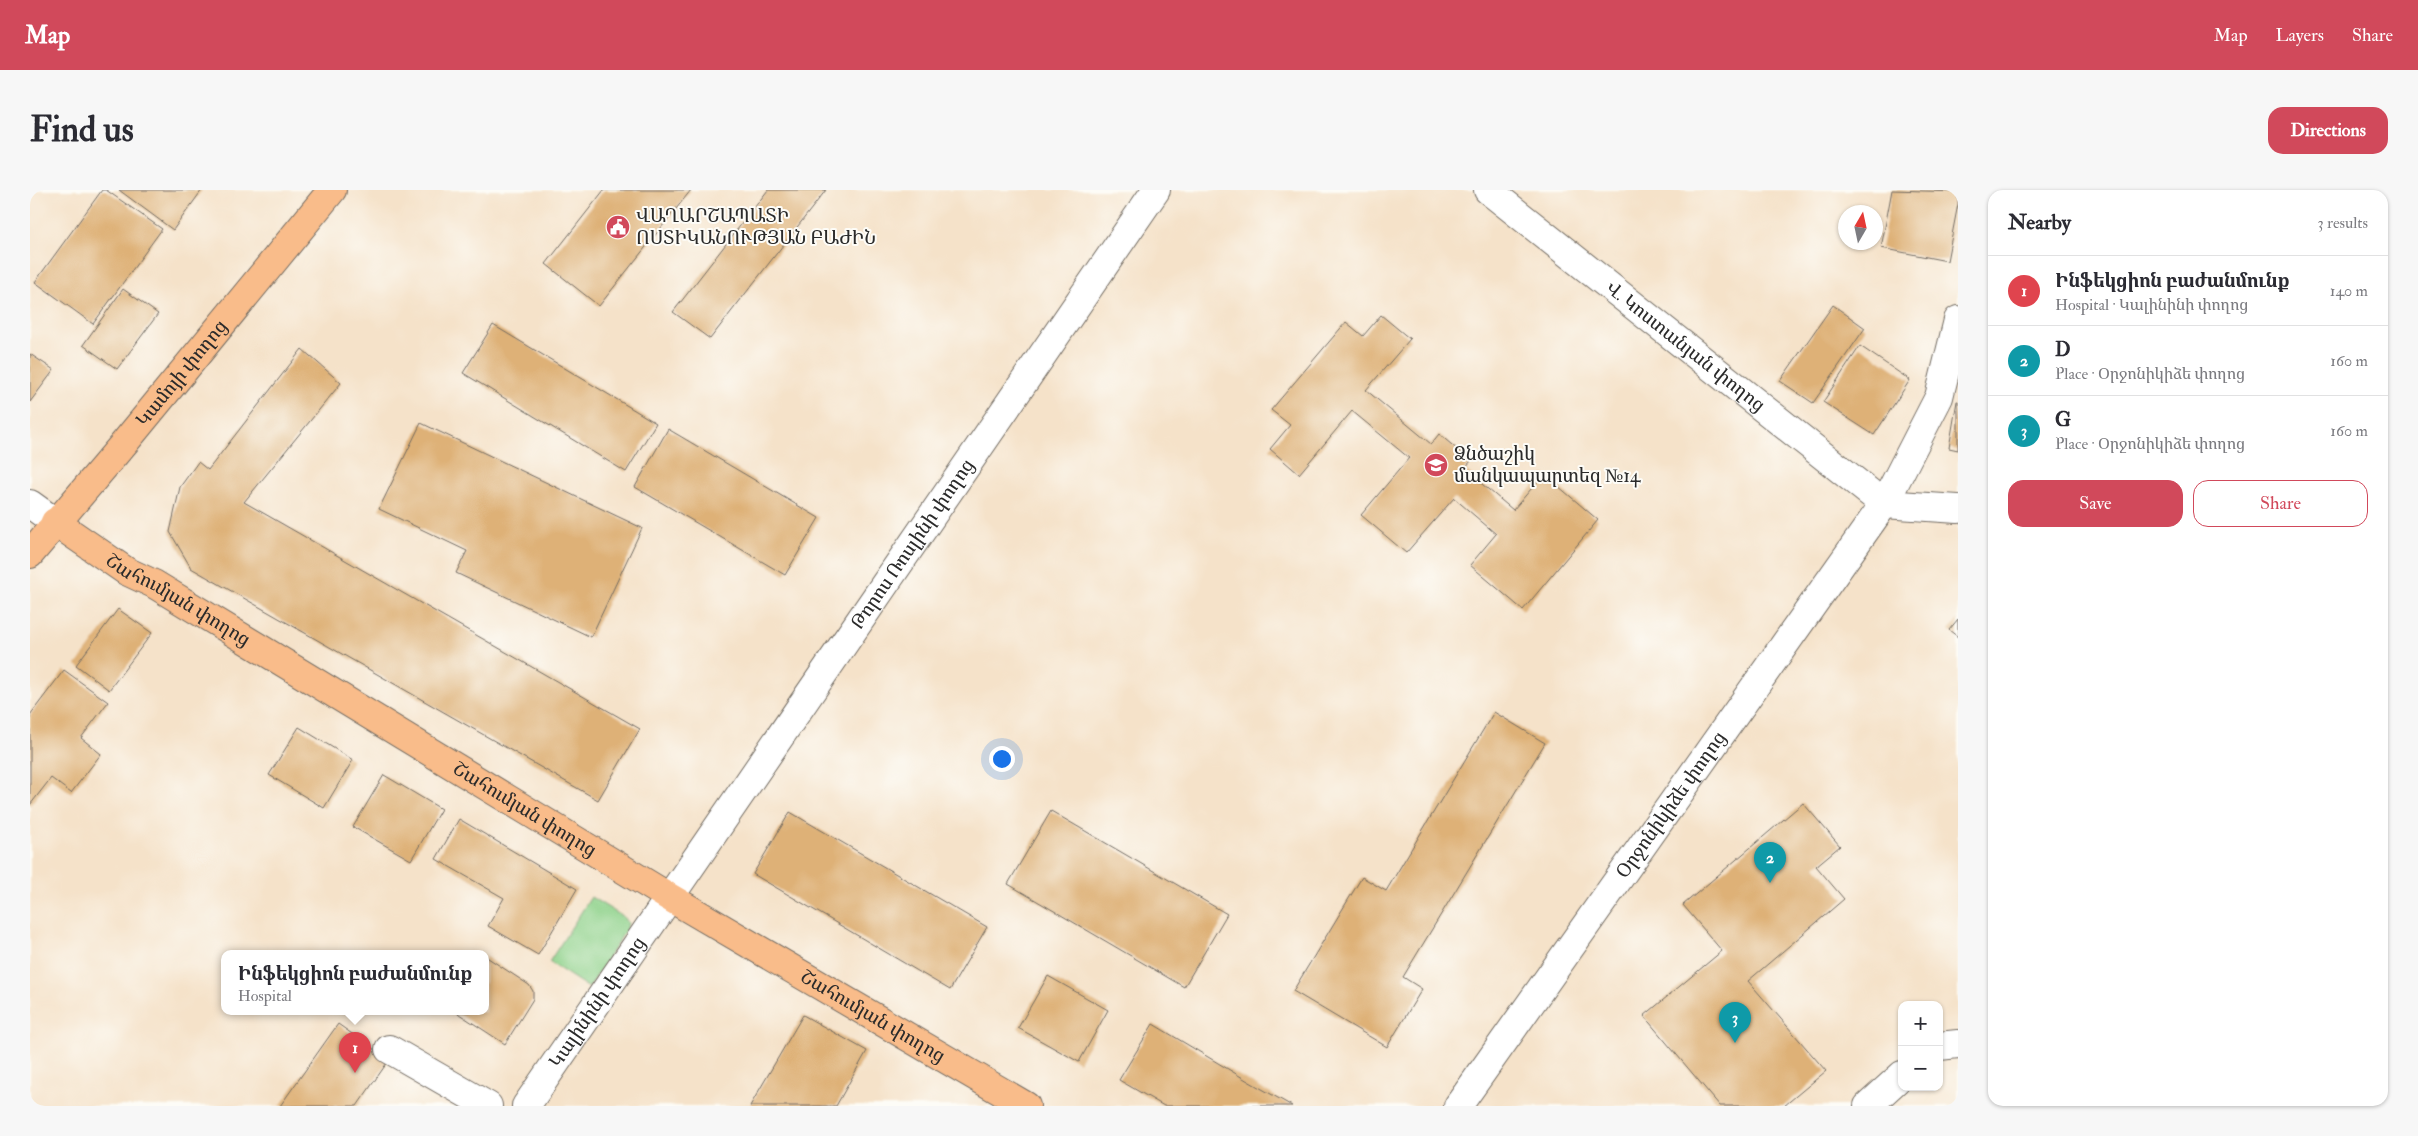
<!DOCTYPE html>
<html lang="en">
<head>
<meta charset="utf-8">
<style>
  :root { --surface:#fff; --page:#f7f7f7; --text:#2b2b33; --muted:#7c7c81; --line:#e1e1e2; --accent:#d1495b }
  body { margin:0; font-family:"IM FELL Double Pica","Noto Serif Armenian",serif; background:var(--page); color:var(--text) }
  .controls { position:absolute; right:15px; bottom:15px; display:grid; overflow:hidden; border-radius:10px; box-shadow:0 1px 4px #0004 }
  .controls button { width:45px; height:45px; display:grid; place-items:center; padding:0; border:0; border-bottom:1px solid var(--line); background:var(--surface); color:var(--text); font:25px sans-serif }
  .compass { position:absolute; left:1808px; top:15px; width:45px; height:45px; border-radius:50%; background:var(--surface); box-shadow:0 1px 4px #0004; rotate:9deg }
  .you { position:absolute; left:971px; top:568px; width:18px; height:18px; margin:-12px; border:4px solid #fff; border-radius:50%; background:#1a73e8; box-shadow:0 0 0 8px #1a73e833 }
  .badge { display:grid; place-items:center; width:32px; height:32px; border-radius:50%; background:var(--accent); color:#fff; font-size:16px; font-weight:700 }
  .pin { position:absolute; translate:-50% -41px; filter:drop-shadow(0 1px 2px #0008) }
  .pin::after { content:''; position:absolute; top:26px; width:18px; height:15px; background:inherit; clip-path:polygon(0 0,100% 0,50% 100%) }
  .popup { position:absolute; left:191px; top:760px; width:268px; height:65px; box-sizing:border-box; display:grid; place-content:center; border-radius:10px; background:var(--surface); filter:drop-shadow(0 1px 4px #0005); font-size:16px; white-space:nowrap; color:var(--muted) }
  .popup b { font-size:19px; color:var(--text) }
  .popup::after { content:''; position:absolute; left:50%; top:100%; margin-left:-10px; border:10px solid transparent; border-top-color:var(--surface) }
  .list { margin:0; padding:0; list-style:none }
  h2 { display:flex; justify-content:space-between; align-items:center; height:65px; margin:0; padding:0 20px; font-size:21px }
  h2 small { font-size:16px; font-weight:400; color:var(--muted) }
  .list li { display:grid; grid-template-columns:32px 1fr auto; gap:15px; align-items:center; box-sizing:border-box; height:70px; padding:0 20px; border-top:1px solid var(--line) }
  .list b { display:block; font-size:19px; white-space:nowrap }
  .list p { margin:0; font-size:16px; white-space:nowrap; color:var(--muted) }
  .list em { font-size:16px; font-style:normal; color:var(--muted) }
  .actions { display:flex; gap:10px; padding:15px 20px }
  .actions a { flex:1; padding:11px 0; border:1px solid var(--accent); border-radius:15px; text-align:center; font-size:18px; color:var(--accent) }
  .actions .main { background:var(--accent); color:#fff }
  .map { position:relative; flex:none; width:1928px; height:916px; overflow:hidden; border-radius:15px }
  header { display:flex; align-items:center; gap:30px; box-sizing:border-box; height:70px; padding:0 25px; background:var(--accent); color:#fff }
  header strong { font-size:24px }
  nav { display:flex; gap:28px; margin-inline-start:auto; font-size:18px }
  .intro { display:flex; align-items:center; justify-content:space-between; box-sizing:border-box; height:120px; padding:0 30px }
  h1 { margin:0; font-size:35px }
  .button { padding:12px 22px; border-radius:15px; background:var(--accent); color:#fff; font-size:18px; font-weight:700 }
  main { display:flex; gap:30px; padding:0 30px }
  aside { flex:1; background:var(--surface); border-radius:15px; box-shadow:0 1px 4px #0004 }
  .map>svg:first-child { display:block }
</style>
</head>
<body>
<header>
<strong>Map</strong>
<nav><a>Map</a><a>Layers</a><a>Share</a></nav>
</header>
<div class="intro"><h1>Find us</h1><a class="button">Directions</a></div>
<main>
<div class="map">
<svg width="1928" height="916" viewBox="0 0 1928 916">
  <rect width="100%" height="100%" fill="#fdfcf7"/>
  <filter id="ink" filterUnits="userSpaceOnUse"><feTurbulence type="fractalNoise" baseFrequency=".02" numOctaves="2"/><feDisplacementMap in="SourceGraphic" scale="10" xChannelSelector="R" yChannelSelector="G"/><feConvolveMatrix kernelMatrix="1 2 1 2 8 2 1 2 1" color-interpolation-filters="sRGB"/></filter>
  <filter id="wash" filterUnits="userSpaceOnUse"><feTurbulence type="fractalNoise" baseFrequency=".0096" numOctaves="4" result="noise"/><feDisplacementMap in="SourceGraphic" scale="20" xChannelSelector="R" yChannelSelector="G"/><feGaussianBlur stdDeviation="1.12" result="paint"/><feColorMatrix in="noise" values="0 0 0 0 0 0 0 0 0 0 0 0 0 0 0 0 0 1.4 0 .05"/><feComposite in="paint" operator="in"/></filter>
  <g filter="url(#wash)">
    <rect width="100%" height="100%" fill="#f5e2c9"/>
    <!-- green -->
    <polygon fill="#8fd28b" stroke="#5d7e5b" points="561,707 595,728 598,733 597,738 559,798 519,772"/>
    <g id="blocks">
      <!-- building -->
      <g fill="#deb177">
        <polygon points="72,0 76,0 132,39 63,134 5,92"/>
        <polygon points="89,0 172,0 143,40"/>
        <polygon points="574,0 661,0 569,116 516,74"/>
        <polygon points="738,0 796,0 680,149 643,122"/>
        <polygon points="1862,0 1928,2 1928,14 1917,71 1851,58"/>
        <polygon points="93,99 128,124 87,179 53,155"/>
        <polygon points="1803,115 1835,138 1783,213 1750,191"/>
        <polygon points="1351,125 1380,149 1336,200 1401,254 1409,244 1441,271 1434,279 1483,320 1514,284 1568,330 1493,420 1440,375 1466,344 1424,308 1376,363 1331,325 1379,268 1322,221 1269,284 1240,259 1260,235 1241,220 1316,132 1333,146"/>
        <polygon points="463,135 626,233 596,282 433,183"/>
        <polygon points="1830,156 1880,190 1844,245 1793,212"/>
        <polygon points="272,159 311,193 214,312 610,539 568,610 161,378 140,342 150,297 168,272 178,280"/>
        <polygon points="0,164 24,180 0,212"/>
        <polygon points="1927,211 1928,211 1928,260 1919,258"/>
        <polygon points="391,233 612,338 561,447 426,383 437,361 349,319"/>
        <polygon points="638,239 789,328 755,385 605,297"/>
        <polygon points="88,419 122,443 79,500 46,475"/>
        <polygon points="1928,429 1928,447 1919,440"/>
        <polygon points="34,480 78,512 51,548 71,564 41,603 21,588 0,615 0,525"/>
        <polygon points="1464,522 1515,553 1373,787 1392,799 1357,857 1263,801 1332,687 1356,701"/>
        <polygon points="269,537 323,570 294,618 239,585"/>
        <polygon points="354,585 411,619 381,670 323,637"/>
        <polygon points="1773,613 1810,656 1786,676 1814,709 1718,791 1796,881 1754,916 1690,916 1614,826 1692,761 1653,715"/>
        <polygon points="1021,621 1197,724 1154,797 978,694"/>
        <polygon points="760,622 957,737 920,800 723,684"/>
        <polygon points="429,629 547,699 508,765 458,736 474,708 406,669"/>
        <polygon points="455,766 499,795 503,801 503,809 475,854 426,822 455,822"/>
        <polygon points="1018,786 1078,820 1049,872 988,838"/>
        <polygon points="773,825 837,861 806,916 720,916"/>
        <polygon points="308,834 359,870 327,916 250,916"/>
        <polygon points="1123,834 1218,891 1262,916 1134,916 1089,890"/>
      </g>
    </g>
  </g>
  <g filter="url(#ink)">
    <use href="#blocks" fill-opacity="0" stroke="#726b62" stroke-width="1"/>
    <g fill="none" stroke-linecap="round" stroke-linejoin="round">
      <!-- minor casing -->
      <g stroke="#726b62" stroke-width="30">
        <g id="minor">
          <path id="s1" d="M1458 0 1854 314"/>
          <polyline points="0,314 25,332"/>
          <polyline points="1854,314 1928,319"/>
          <polyline points="1909,856 1928,854"/>
          <polyline points="359,859 458,916"/>
          <path id="s2" d="M496 916 1126 0"/>
          <path id="s3" d="M1428 916 1854 314 1909 207 1928 130"/>
          <polyline points="1838,916 1872,885"/>
        </g>
      </g>
      <!-- major casing -->
      <g stroke="#726b62" stroke-width="30">
        <g id="major">
          <path id="s4" d="M25 332 96 381 124 394 639 707 996 916"/>
          <path id="s5" d="M0 364 96 251 302 0"/>
        </g>
      </g>
      <!-- minor -->
      <use href="#minor" stroke="#fff" stroke-width="28"/>
      <!-- major -->
      <use href="#major" stroke="#f9bc8a" stroke-width="28"/>
    </g>
  </g>
  <!-- icons -->
  <defs>
    <g id="civic-disc" transform="scale(1.25)"><circle r="9.5" fill="#d1495b" stroke="#fdfcf7"/><path d="M-.6-6.5H3V-4.5H.6V-3L4-1V1h2V6H-6V1h2V-1L-.6-3ZM-1.2 2.5V6h2.4V2.5Z" fill="#fff"/></g>
    <g id="school-disc" transform="scale(1.25)"><circle r="9.5" fill="#d1495b" stroke="#fdfcf7"/><path d="M0-5L7-2L0 1L-7-2ZM-4 1L0 2.5L4 1V4Q0 6-4 4Z" fill="#fff"/></g>
  </defs>
  <g fill-rule="evenodd">
    <use href="#civic-disc" x="588" y="37"/>
    <use href="#school-disc" x="1406" y="275"/>
  </g>
  <g text-anchor="middle" dominant-baseline="central" stroke-width="4" stroke-linejoin="round" paint-order="stroke">
    <!-- poi labels -->
    <g font-size="19" fill="#2b2b2b" stroke="#fdfcf7" text-anchor="start">
      <text x="606" y="26">ՎԱՂԱՐՇԱՊԱՏԻ<tspan x="606" dy="22">ՈՍՏԻԿԱՆՈՒԹՅԱՆ ԲԱԺԻՆ</tspan></text>
      <text x="1424" y="264">Ձնծաշիկ<tspan x="1424" dy="22">մանկապարտեզ №14</tspan></text>
    </g>
    <!-- street labels -->
    <g font-size="19" fill="#2b2b2b" stroke="#fdfcf7">
      <text stroke="none"><textPath href="#s1" startOffset="252">Վ. Կոստանյան փողոց</textPath></text>
      <text stroke="none"><textPath href="#s5" startOffset="236">Կամոյի փողոց</textPath></text>
      <text stroke="none"><textPath href="#s2" startOffset="682">Թորոս Ռոսլինի փողոց</textPath></text>
      <text stroke="none"><textPath href="#s4" startOffset="146">Շահումյան փողոց</textPath></text>
      <text stroke="none"><textPath href="#s3" startOffset="369">Օրջոնիկիձե փողոց</textPath></text>
      <text stroke="none"><textPath href="#s4" startOffset="551">Շահումյան փողոց</textPath></text>
      <text stroke="none"><textPath href="#s2" startOffset="126">Կալինինի փողոց</textPath></text>
      <text stroke="none"><textPath href="#s4" startOffset="956">Շահումյան փողոց</textPath></text>
    </g>
  </g>
</svg>
<div class="controls">
<button>+</button>
<button>−</button>
</div>
<svg class="compass" viewBox="-18 -18 36 36"><path d="M0-13l5 13h-10z" fill="#e53935"/><path d="M0 13l5-13h-10z" fill="#7c7c81"/></svg>
<div class="you"></div>
<div class="pin badge" style="left:325px;top:883px;background:#e0444e">1</div>
<div class="popup"><b>Ինֆեկցիոն բաժանմունք</b>Hospital</div>
<div class="pin badge" style="left:1740px;top:693px;background:#0f9aa8">2</div>
<div class="pin badge" style="left:1705px;top:853px;background:#0f9aa8">3</div>
</div>
<aside>
<h2>Nearby<small>3 results</small></h2>
<ul class="list">
<li><span class="badge" style="background:#e0444e">1</span><div><b>Ինֆեկցիոն բաժանմունք</b><p>Hospital · Կալինինի փողոց</p></div><em>140 m</em></li>
<li><span class="badge" style="background:#0f9aa8">2</span><div><b>D</b><p>Place · Օրջոնիկիձե փողոց</p></div><em>160 m</em></li>
<li><span class="badge" style="background:#0f9aa8">3</span><div><b>G</b><p>Place · Օրջոնիկիձե փողոց</p></div><em>160 m</em></li>
</ul>
<div class="actions"><a class="main">Save</a><a>Share</a></div>
</aside>
</main>
</body>
</html>
